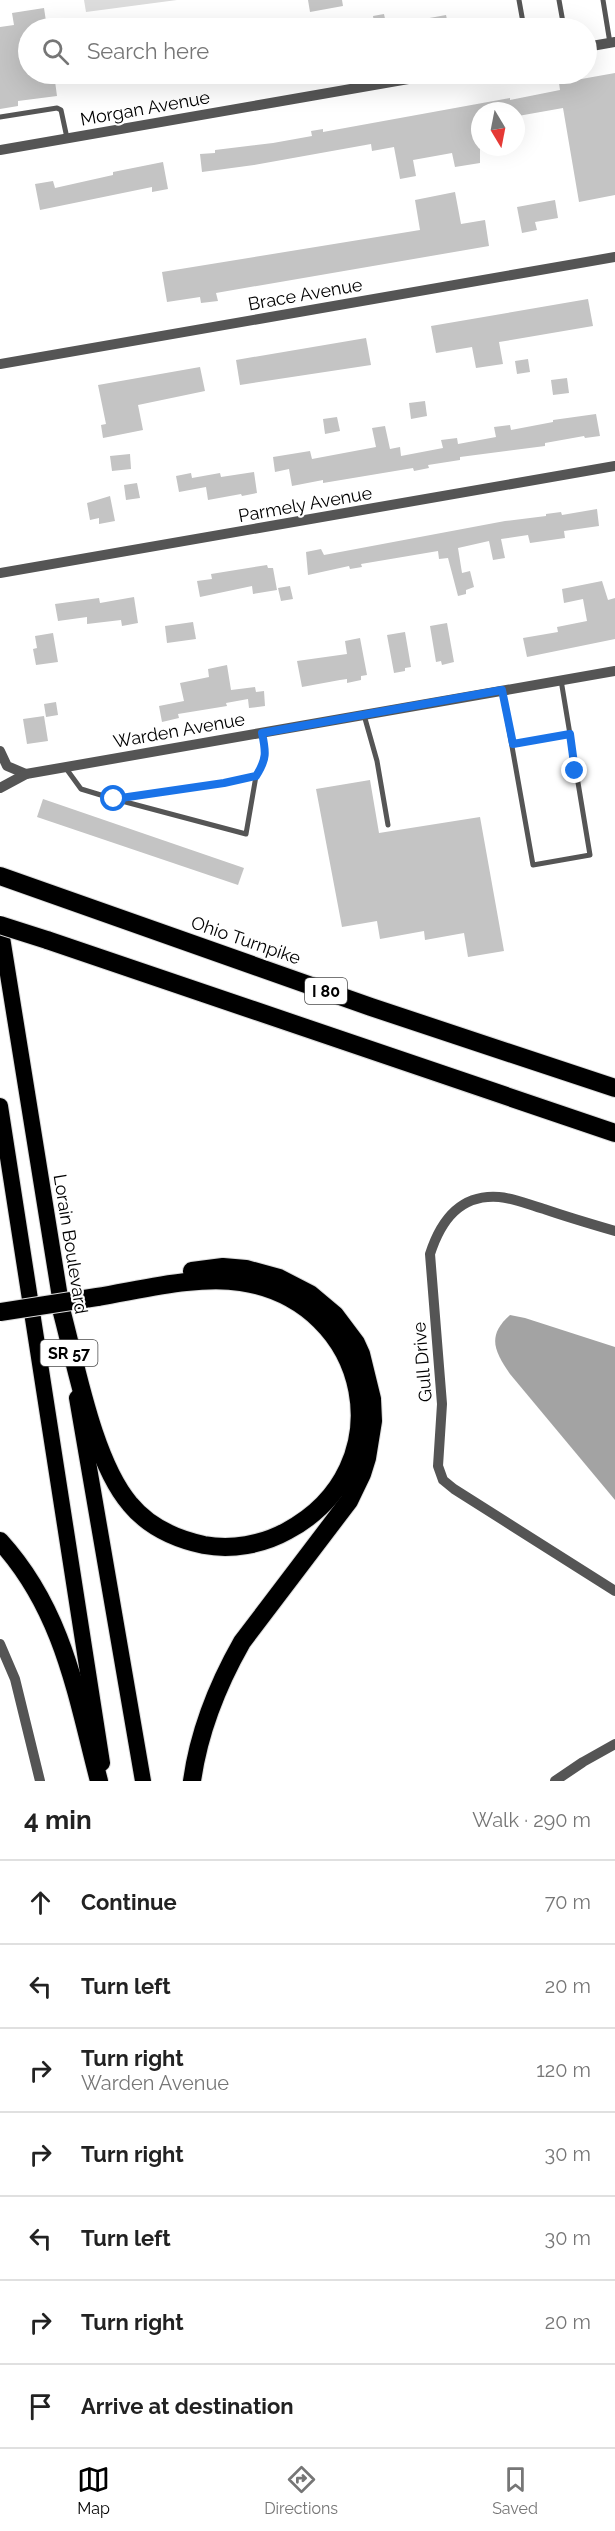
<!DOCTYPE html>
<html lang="en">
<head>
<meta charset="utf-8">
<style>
  :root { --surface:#fff; --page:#f2f2f2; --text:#222; --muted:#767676; --line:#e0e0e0; --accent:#000 }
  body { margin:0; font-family:Raleway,sans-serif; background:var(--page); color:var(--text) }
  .compass { position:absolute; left:471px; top:102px; width:54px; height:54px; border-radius:50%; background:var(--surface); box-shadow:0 6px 24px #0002; rotate:170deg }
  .stop { position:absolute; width:18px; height:18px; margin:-14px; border:4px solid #1a73e8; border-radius:50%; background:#fff }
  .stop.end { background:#1a73e8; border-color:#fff; box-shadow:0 2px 6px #0008 }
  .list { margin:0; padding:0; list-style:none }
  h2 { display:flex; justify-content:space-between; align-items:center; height:78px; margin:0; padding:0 24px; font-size:26px }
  h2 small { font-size:20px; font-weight:400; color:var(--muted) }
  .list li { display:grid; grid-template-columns:39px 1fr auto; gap:18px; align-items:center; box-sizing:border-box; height:84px; padding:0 24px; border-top:2px solid var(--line) }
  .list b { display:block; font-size:22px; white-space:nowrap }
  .list p { margin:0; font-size:20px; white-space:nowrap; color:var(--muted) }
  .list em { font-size:20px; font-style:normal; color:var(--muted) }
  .icon { flex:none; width:33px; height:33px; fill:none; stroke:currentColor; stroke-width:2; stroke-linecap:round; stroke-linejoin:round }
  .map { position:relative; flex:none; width:615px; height:1781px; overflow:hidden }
  .search { position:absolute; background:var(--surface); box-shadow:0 6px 24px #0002; left:18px; right:18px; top:18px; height:66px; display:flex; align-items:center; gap:15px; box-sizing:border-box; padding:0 21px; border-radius:33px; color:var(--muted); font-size:22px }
  .sheet { height:666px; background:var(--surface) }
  nav { display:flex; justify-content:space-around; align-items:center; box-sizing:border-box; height:84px; border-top:2px solid var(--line); background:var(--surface); font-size:16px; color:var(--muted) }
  nav a { display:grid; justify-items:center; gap:3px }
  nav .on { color:var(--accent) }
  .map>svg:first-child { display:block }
</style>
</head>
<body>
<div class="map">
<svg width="615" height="1781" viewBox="0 0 615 1781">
  <rect width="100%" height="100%" fill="#fff"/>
  <!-- green -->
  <polygon fill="#dcdcdc" points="84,0 177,0 86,12"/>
  <!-- water -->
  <path fill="#a3a3a3" d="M510 1315 525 1318 615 1347V1500L510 1374C495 1352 486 1336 510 1315Z"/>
  <!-- building -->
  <g fill="#c4c4c4">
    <polygon points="308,0 342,0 343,6 310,12"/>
    <polygon points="44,8 47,28 28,28 28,74 54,74 57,96 18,101 18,106 0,109 0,27 14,25 12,13"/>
    <polygon points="384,14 387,28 375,28 373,16"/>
    <polygon points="446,15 449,28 402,28 402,23"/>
    <polygon points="615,73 615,195 579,202 563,108 518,116 517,111 480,111 480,163 455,167 452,153 413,160 416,176 400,179 394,147 372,151 371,144 254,165 202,172 200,154 215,153 215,150 273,143 312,136 311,131 323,129 323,132 510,98 510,100 560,90 559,83"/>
    <polygon points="163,162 168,189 152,192 152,187 40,210 35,184 53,181 55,188 113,175 113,172"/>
    <polygon points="455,192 461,224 485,220 489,246 216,293 218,301 201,303 200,297 167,302 162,272 420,230 415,200"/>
    <polygon points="555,200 558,218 535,222 537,230 522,233 517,207"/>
    <polygon points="588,299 593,326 499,342 503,364 476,368 472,347 436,353 431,326"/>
    <polygon points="366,338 371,365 240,385 236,360"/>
    <polygon points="528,359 530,372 517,374 515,361"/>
    <polygon points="200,367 205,391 138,405 143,430 103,438 101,425 106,424 98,385"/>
    <polygon points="567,378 569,393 553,395 551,380"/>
    <polygon points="425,401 427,416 411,419 409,403"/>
    <polygon points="596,414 600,436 585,438 584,436 545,443 545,446 460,457 460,460 428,465 429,468 414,471 413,468 323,483 323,480 292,486 289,469 275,472 273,457 310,451 312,459 376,447 372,428 385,426 390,449 400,447 401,456 443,448 441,440 457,438 458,444 496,437 494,427 510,425 511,430 553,422 553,420"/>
    <polygon points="337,417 340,431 325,434 323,419"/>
    <polygon points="130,454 131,469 112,471 110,456"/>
    <polygon points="254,472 257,493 242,496 241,494 208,500 206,487 179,492 176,476 191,473 192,478 220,473 221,477"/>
    <polygon points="137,483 140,498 126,500 124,485"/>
    <polygon points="110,496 115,521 99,524 99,518 90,520 87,503"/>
    <polygon points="597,509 599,526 564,531 565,538 530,543 528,535 501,539 505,558 493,560 489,541 458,548 462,573 470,571 474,587 466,590 466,594 458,596 448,558 439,559 438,551 361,564 362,567 350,569 349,566 308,575 306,552 321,549 324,555 505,521 546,516 546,514 561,512 562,515"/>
    <polygon points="267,565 268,568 273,568 277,590 253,594 252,586 200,597 197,581 212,579 211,574"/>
    <polygon points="602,581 608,600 615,598 615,639 527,657 523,638 558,632 557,627 587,621 583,599 564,603 562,589"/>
    <polygon points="290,586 293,599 281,601 278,588"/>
    <polygon points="134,597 138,623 122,626 121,620 87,624 87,617 58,621 55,604 99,598 100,603"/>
    <polygon points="193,622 196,639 167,643 165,626"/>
    <polygon points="447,623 454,662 442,665 441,661 436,662 430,626"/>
    <polygon points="405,632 411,667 405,668 405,671 394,673 387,635"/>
    <polygon points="53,633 58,662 36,665 33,649 37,648 35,636"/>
    <polygon points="360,638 367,675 361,676 361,680 347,683 347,679 340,680 302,687 297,661 347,654 345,641"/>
    <polygon points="227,665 231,690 255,687 256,692 264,691 265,706 249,708 248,699 226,703 227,706 178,714 179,718 162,722 159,706 184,701 180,683 209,677 208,669"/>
    <polygon points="56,702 58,715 46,717 44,704"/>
    <polygon points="44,716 48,741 27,744 23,719"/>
    <polygon points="370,780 379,833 480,817 504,951 468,957 464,933 425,940 424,931 380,939 377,921 342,927 316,789"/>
    <polygon points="43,799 244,868 238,885 37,817"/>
  </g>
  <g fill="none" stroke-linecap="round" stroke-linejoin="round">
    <!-- trunk casing -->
    <g stroke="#dbdbdb" stroke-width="18">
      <g id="trunk">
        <polyline points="0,925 63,1316"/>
        <polyline points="0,1106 102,1763"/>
        <polyline points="77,1398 143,1781"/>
      </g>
    </g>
    <!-- motorway casing -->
    <g stroke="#dbdbdb" stroke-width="20">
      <g id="motorway">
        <polyline points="0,876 371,1007 615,1088"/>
        <polyline points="47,940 615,1133"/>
        <path d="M192 1271 223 1267 246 1269 279 1278 310 1294 335 1315 356 1343 361 1354 372 1399 373 1421 367 1458 362 1474 349 1501 242 1642C217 1686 199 1731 192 1781"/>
        <path d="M61 1309C76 1364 93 1461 130 1504 148 1526 176 1539 204 1545 231 1550 262 1545 287 1531 405 1468 372 1302 241 1282 197 1275 141 1290 97 1297"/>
        <path d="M0 1541C63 1610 76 1693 99 1781"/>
      </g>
    </g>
    <!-- service -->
    <g stroke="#555" stroke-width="5">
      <polyline points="519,0 524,28"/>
      <polyline points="559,0 564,28"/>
      <polyline points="603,0 610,43"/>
      <polyline points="0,117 57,108 61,110 67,138"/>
      <polyline points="502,690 533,865 590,855 561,680"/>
      <polyline points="364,715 377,761 388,825"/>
      <polyline points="513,744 570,734"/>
      <path d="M65 767 81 789 114 799 224 783 256 776C267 759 266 752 262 733"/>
      <polyline points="118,800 246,834 256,776"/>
    </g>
    <!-- minor -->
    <g stroke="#555" stroke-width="10">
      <polyline points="586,47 615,42"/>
      <polyline points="0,150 437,74"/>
      <polyline points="0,364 615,257"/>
      <polyline points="0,573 615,466"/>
      <polyline points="0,751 7,766 26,774"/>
      <polyline points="0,788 26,774 615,671"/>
      <path d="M615 1231C591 1224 567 1217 544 1209 529 1205 514 1198 499 1197 460 1194 441 1220 430 1254L442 1404 438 1466 443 1480 454 1489 615 1591"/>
      <polyline points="0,1644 15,1679 40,1781"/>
      <polyline points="555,1781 583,1762 615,1744"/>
    </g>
    <!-- trunk -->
    <use href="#trunk" stroke="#000" stroke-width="16"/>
    <!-- motorway -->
    <use href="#motorway" stroke="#000" stroke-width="18"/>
    <!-- motorway-bridge casing -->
    <g stroke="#dbdbdb" stroke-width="20" stroke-linecap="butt">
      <g id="motorway-bridge">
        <polyline points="0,925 47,940"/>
        <polyline points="0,1312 97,1297"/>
      </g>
    </g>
    <!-- motorway-bridge -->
    <use href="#motorway-bridge" stroke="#000" stroke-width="18"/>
  </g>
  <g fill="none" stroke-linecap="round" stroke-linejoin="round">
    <!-- route -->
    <path stroke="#1a73e8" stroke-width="8" d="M114 799 224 783 256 776C267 759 266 752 262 733L502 690 513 744 570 734 575 771"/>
  </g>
  <g text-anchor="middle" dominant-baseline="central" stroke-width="4.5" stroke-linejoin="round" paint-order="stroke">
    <!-- shield labels -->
    <g fill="#fff" stroke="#4c4c4c" stroke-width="1.5">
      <rect x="305" y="978" width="42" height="26" rx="4.5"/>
      <rect x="40.5" y="1340" width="57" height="26" rx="4.5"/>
    </g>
    <g font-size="16" font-weight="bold" fill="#000">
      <text x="326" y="991">I 80</text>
      <text x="69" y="1353">SR 57</text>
    </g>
    <!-- street labels -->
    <g font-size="18" fill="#000" stroke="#fff">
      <text transform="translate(145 108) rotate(-10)">Morgan Avenue</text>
      <text transform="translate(305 294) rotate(-10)">Brace Avenue</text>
      <text transform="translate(305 504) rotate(-10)">Parmely Avenue</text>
      <text transform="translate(179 730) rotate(-10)">Warden Avenue</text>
      <text transform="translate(246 940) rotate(19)">Ohio Turnpike</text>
      <text transform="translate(71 1244) rotate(81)">Lorain Boulevard</text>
      <text transform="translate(422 1362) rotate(-95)">Gull Drive</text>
    </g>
  </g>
</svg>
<svg class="compass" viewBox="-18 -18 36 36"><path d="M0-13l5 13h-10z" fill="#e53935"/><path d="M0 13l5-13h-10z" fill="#767676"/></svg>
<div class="stop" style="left:114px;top:799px"></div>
<div class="stop end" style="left:575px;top:771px"></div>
<div class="search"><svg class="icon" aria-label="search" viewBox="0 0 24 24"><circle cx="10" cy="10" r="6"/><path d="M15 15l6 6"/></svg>Search here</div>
</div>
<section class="sheet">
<h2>4 min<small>Walk · 290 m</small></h2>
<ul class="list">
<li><svg class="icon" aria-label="ahead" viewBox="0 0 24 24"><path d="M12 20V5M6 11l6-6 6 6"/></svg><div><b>Continue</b></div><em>70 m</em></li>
<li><svg class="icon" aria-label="left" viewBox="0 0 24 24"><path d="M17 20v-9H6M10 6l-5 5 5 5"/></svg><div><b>Turn left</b></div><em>20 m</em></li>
<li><svg class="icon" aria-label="right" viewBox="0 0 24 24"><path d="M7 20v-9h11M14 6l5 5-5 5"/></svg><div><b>Turn right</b><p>Warden Avenue</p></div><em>120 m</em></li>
<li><svg class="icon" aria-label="right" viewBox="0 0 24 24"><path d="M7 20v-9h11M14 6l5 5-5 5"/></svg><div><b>Turn right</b></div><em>30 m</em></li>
<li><svg class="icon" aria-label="left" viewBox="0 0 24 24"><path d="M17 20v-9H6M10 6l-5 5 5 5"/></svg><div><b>Turn left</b></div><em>30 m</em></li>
<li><svg class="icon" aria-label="right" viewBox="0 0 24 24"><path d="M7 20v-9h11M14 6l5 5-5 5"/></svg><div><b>Turn right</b></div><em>20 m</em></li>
<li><svg class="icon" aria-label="arrive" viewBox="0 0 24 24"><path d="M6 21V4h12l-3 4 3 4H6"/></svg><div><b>Arrive at destination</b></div></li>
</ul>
</section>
<nav>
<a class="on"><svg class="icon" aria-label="map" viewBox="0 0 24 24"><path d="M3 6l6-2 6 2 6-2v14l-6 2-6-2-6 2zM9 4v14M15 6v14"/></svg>Map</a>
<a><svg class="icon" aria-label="directions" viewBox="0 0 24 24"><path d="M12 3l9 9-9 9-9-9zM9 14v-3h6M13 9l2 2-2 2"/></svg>Directions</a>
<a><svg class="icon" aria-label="saved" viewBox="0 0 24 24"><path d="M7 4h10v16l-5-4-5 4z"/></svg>Saved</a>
</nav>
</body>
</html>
